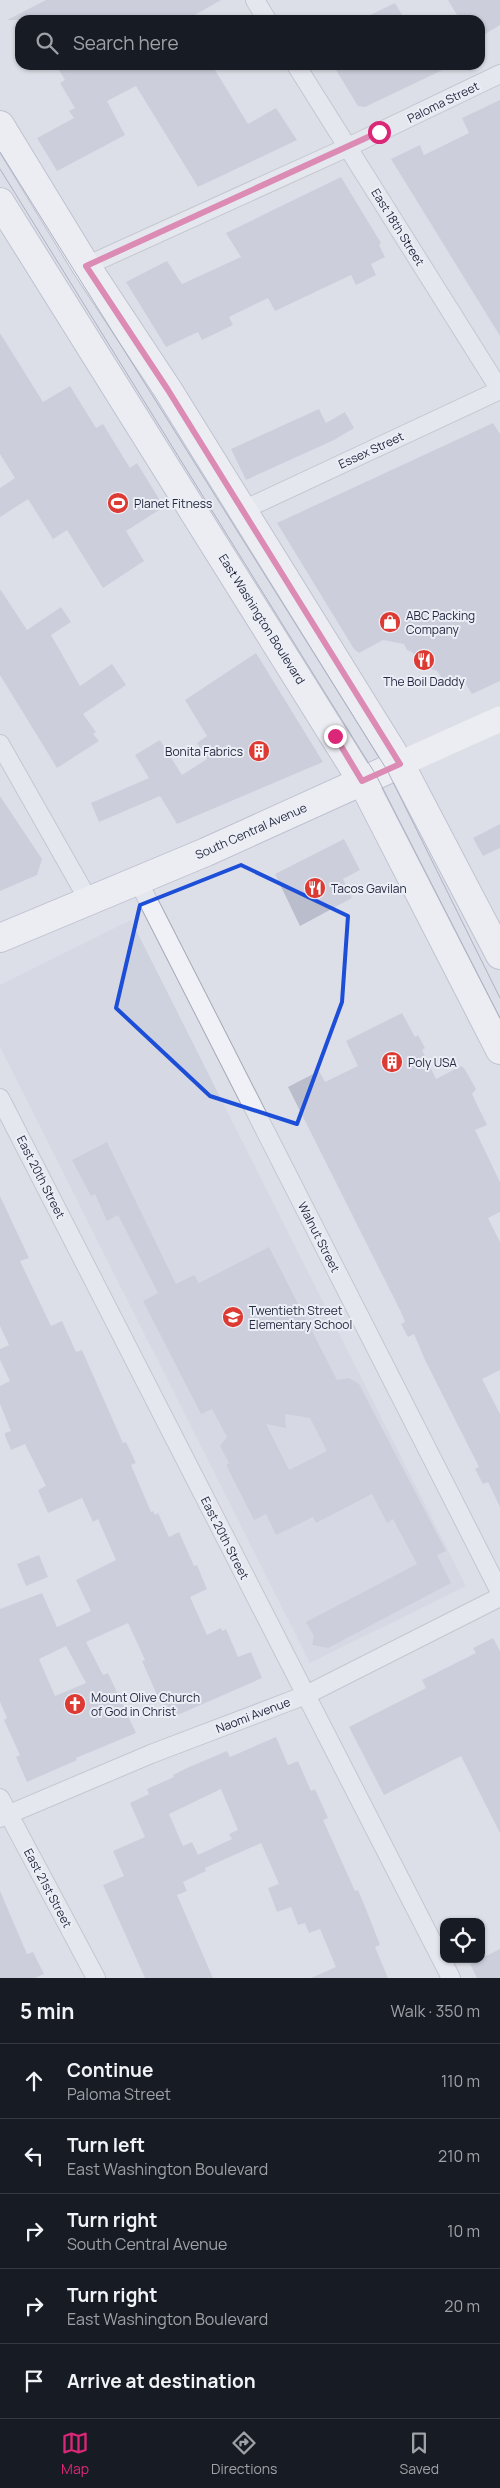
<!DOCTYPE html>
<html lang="en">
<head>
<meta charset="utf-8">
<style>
  :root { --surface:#171b24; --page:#242831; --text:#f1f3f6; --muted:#9ea1a6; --line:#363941; --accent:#db2777 }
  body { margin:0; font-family:Manrope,sans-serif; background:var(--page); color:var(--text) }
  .controls { position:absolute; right:15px; bottom:15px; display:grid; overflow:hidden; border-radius:10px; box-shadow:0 1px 4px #0004 }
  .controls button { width:45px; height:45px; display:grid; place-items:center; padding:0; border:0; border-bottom:1px solid var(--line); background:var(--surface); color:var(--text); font:25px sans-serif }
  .stop { position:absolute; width:15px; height:15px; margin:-11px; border:4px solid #db2777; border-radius:50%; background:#fff }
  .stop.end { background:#db2777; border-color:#fff; box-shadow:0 1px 5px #0008 }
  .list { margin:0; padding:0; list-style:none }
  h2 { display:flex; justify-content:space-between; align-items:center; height:65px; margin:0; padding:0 20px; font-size:21px }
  h2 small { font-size:16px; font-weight:400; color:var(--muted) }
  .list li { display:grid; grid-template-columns:32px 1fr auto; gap:15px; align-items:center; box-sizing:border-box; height:75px; padding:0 20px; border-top:1px solid var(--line) }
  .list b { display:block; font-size:19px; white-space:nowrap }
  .list p { margin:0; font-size:16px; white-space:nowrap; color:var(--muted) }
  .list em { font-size:16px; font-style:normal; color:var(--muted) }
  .icon { flex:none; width:28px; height:28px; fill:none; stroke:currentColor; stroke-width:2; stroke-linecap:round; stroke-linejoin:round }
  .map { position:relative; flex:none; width:500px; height:1978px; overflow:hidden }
  .search { position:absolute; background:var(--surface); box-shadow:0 1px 4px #0004; left:15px; right:15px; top:15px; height:55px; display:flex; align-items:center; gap:12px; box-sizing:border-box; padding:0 18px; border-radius:15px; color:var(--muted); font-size:19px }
  .sheet { height:440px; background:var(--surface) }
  nav { display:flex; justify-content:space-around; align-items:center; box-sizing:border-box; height:70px; border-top:1px solid var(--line); background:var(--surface); font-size:14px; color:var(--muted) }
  nav a { display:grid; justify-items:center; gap:2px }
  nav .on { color:var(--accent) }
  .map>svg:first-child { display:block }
</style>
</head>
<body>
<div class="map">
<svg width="500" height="1978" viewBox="0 0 500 1978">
  <rect width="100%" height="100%" fill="#dddfe8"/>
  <!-- built -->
  <polygon fill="#ced1de" points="131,920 466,1586 310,1663 0,1047 0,985"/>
  <!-- building -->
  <g fill="#b9bdcc" fill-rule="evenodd">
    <polygon points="46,0 221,0 186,20 7,20"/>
    <polygon points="448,0 500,0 500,25 480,37 480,20 460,20"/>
    <polygon points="395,3 405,20 360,20"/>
    <polygon points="56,65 212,65 248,124 276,108 297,140 198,187 136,86 107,101 125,135 57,171 37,138 74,118 69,111 75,108 60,83 65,80"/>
    <polygon points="333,65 453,65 365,107 358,106"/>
    <polygon points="500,100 500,336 391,159 420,145 424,155 469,133 462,118"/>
    <polygon points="341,177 381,243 379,245 385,257 371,264 376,275 356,285 351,275 275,311 268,298 229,317 233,325 202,340 198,332 166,347 126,282 167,261 182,284 241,257 226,233"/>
    <polygon points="0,333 43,402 70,386 96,428 103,424 130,468 137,463 164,507 126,531 144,561 103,588 67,530 53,539 28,499 0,517 0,488 15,478 0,454"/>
    <polygon points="319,409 326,423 345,412 354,428 334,440 246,480 231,449"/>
    <polygon points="493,423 500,434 500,681 472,694 460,675 446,684 437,671 421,666 412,652 407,650 404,644 383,640 359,653 354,649 277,523"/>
    <polygon points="0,589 27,630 61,607 71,622 51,635 80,686 112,664 126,685 83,714 96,732 93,734 99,741 57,768 0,675"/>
    <polygon points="256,653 323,762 177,824 160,796 99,822 91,803 149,778 135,755 160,740 182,775 207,759 197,743 207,736 185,700"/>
    <polygon points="0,796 42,859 37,875 0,891"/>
    <polygon points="500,824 500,848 483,856 473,838"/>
    <polygon points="344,839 360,870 343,879 352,898 300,926 275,874"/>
    <polygon points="402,1013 415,1037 418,1035 425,1048 422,1050 436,1079 461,1066 464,1068 476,1089 472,1094 487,1125 475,1130 500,1182 500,1212 488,1218 500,1242 500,1370 482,1379 500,1414 500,1507 488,1482 483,1484 475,1469 479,1467 425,1360 414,1334 408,1337 401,1324 405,1322 401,1312 288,1087 319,1071 325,1082 358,1066 346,1041"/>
    <path d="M107 1142 176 1284 194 1275 199 1283 269 1247 337 1380 349 1378 359 1384 446 1551 437 1555 451 1583 328 1648 312 1645 314 1636 306 1622 417 1564 393 1519 387 1523 372 1494 316 1523 313 1517 276 1535 266 1514 254 1520 226 1465 229 1463 220 1446 227 1437 212 1409 201 1414 143 1301 158 1293 118 1215 107 1221 95 1194 91 1196 72 1160ZM285 1414 310 1418 327 1451 289 1470 266 1424 286 1428Z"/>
    <path d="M0 1196 29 1258 20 1261 51 1326 62 1321 76 1352 82 1350 123 1443 126 1442 136 1463 131 1465 151 1512 153 1511 155 1515 158 1513 169 1537 179 1532 194 1566 197 1565 207 1589 190 1597 207 1635 221 1628 222 1631 226 1629 238 1657 251 1652 262 1678 173 1717 167 1705 161 1704 142 1661 145 1660 128 1623 86 1642 103 1675 108 1673 136 1733 76 1758 77 1760 27 1782 16 1757 20 1755 4 1720 7 1718 0 1702V1609L42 1593 57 1627 66 1623 91 1611 76 1580 116 1560 98 1519 93 1522 82 1498 48 1513 38 1490 46 1486 25 1444 11 1450 5 1436V1433L11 1431 0 1404V1386L10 1381 0 1360V1349L9 1345 0 1326ZM66 1646 86 1683 55 1696 39 1659Z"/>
    <polygon points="39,1555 48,1577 26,1586 17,1564"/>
    <polygon points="493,1638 500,1651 500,1833 461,1756 384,1795 349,1727 426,1688 422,1680 476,1653 473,1648"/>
    <path d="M276 1737 288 1765 298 1761 311 1791 315 1789 328 1818 323 1820 355 1891 358 1890 366 1909 380 1945 375 1947 388 1978H311L336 1967 320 1929 309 1933 305 1923 298 1925 291 1907 277 1912 268 1888 279 1884 261 1843 205 1868 206 1871 183 1882 187 1891 177 1895 213 1978H145L103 1885 124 1876 113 1851 145 1837 130 1803 149 1794 147 1789 174 1777 173 1775 187 1768 227 1751 230 1757ZM221 1789 238 1830 229 1834 232 1839 198 1855 192 1842 183 1846 169 1814Z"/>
    <polygon points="0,1891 27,1954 33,1952 44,1974 35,1978 0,1978"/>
    <polygon points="500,1949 500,1978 477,1978 470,1964"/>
  </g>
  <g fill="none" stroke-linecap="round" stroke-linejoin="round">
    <!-- street casing -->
    <g stroke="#a6a9b6" stroke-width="20">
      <g id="street">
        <polyline points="255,0 267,20"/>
        <polyline points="296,65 500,390"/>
        <polyline points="86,266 348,147 500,74"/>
        <polyline points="241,511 500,390"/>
        <polyline points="0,744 89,901"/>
        <polyline points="138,881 500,1592"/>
        <polyline points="0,1098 451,1978"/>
        <polyline points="0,1798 96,1978"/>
        <polyline points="0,1818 151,1754 306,1695 500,1597"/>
      </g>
    </g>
    <!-- primary casing -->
    <g stroke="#9ba0b5" stroke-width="30">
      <g id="primary">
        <polyline points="0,125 86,266 168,390 400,764 500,955"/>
        <polyline points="0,202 362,781 500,1050"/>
        <polyline points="0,938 206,852 400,764"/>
      </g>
    </g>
    <!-- street -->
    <use href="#street" stroke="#f0f1f6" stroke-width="18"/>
    <!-- secondary -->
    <polyline stroke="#fff" stroke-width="25" points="400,764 500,719"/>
    <!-- primary -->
    <use href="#primary" stroke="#fff" stroke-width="28"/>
    <!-- tram -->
    <g stroke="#757a94" stroke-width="1">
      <polyline points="0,152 387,770 500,998"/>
      <polyline points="0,169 376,775 500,1018"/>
    </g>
  </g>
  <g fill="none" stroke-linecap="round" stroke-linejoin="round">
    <!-- route -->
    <polyline stroke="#db2777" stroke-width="6" points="335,736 362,781 400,764 168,390 86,266 379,132"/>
  </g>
  <!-- marked area -->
  <path d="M0 0H500V1978H0ZM241 865 348 916 342 1002 297 1124 210 1096 116 1008 140 905Z" fill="#dddfe8" fill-opacity=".55" fill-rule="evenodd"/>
  <path fill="none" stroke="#1d4ed8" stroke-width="4" stroke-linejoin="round" d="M241 865 348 916 342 1002 297 1124 210 1096 116 1008 140 905Z"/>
  <!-- icons -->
  <defs>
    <g id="stadium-disc" transform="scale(1.125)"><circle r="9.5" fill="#dc3a33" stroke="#eceef6"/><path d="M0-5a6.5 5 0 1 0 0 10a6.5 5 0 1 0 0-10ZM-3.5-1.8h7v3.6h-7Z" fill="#fff"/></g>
    <g id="shop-disc" transform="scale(1.125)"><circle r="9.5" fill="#dc3a33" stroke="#eceef6"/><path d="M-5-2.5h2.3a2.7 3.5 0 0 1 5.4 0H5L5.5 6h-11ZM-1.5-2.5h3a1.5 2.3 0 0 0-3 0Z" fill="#fff"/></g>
    <g id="restaurant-disc" transform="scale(1.125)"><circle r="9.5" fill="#dc3a33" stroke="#eceef6"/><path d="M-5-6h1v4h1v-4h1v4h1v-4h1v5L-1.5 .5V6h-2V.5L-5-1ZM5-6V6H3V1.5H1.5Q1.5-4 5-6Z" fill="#fff"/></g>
    <g id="building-disc" transform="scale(1.125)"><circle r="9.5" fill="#dc3a33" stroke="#eceef6"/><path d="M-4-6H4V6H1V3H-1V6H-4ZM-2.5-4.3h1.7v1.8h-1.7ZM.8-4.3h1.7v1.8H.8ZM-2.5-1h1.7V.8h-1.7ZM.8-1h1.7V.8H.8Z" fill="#fff"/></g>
    <g id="school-disc" transform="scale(1.125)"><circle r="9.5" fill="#dc3a33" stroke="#eceef6"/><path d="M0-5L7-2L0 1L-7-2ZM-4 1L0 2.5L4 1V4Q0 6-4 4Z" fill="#fff"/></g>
    <g id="church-disc" transform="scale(1.125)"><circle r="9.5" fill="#dc3a33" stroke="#eceef6"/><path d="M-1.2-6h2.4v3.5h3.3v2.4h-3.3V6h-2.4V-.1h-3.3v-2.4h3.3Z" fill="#fff"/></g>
  </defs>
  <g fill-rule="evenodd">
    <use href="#stadium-disc" x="118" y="503"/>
    <use href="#shop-disc" x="390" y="622"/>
    <use href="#restaurant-disc" x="424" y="660"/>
    <use href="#building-disc" x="259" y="751"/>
    <use href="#restaurant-disc" x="315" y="888"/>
    <use href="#building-disc" x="392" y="1062"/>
    <use href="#school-disc" x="233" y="1317"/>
    <use href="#church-disc" x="75" y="1704"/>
  </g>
  <g text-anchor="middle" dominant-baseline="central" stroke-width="4" stroke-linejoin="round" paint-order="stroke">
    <!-- street labels -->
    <g font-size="12" fill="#252a40" stroke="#eceef6">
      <text transform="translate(443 102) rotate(-26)">Paloma Street</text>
      <text transform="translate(398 227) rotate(58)">East 18th Street</text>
      <text transform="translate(371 450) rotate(-25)">Essex Street</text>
      <text transform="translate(262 619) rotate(58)">East Washington Boulevard</text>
      <text transform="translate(251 831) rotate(-24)">South Central Avenue</text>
      <text transform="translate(41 1177) rotate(63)">East 20th Street</text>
      <text transform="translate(319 1237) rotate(63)">Walnut Street</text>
      <text transform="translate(225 1538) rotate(63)">East 20th Street</text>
      <text transform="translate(253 1715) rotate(-21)">Naomi Avenue</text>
      <text transform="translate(48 1888) rotate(62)">East 21st Street</text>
    </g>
    <!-- poi labels -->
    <g font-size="12" fill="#252a40" stroke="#eceef6" text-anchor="start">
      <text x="134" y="503">Planet Fitness</text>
      <text x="406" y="615">ABC Packing<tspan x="406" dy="14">Company</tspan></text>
      <text x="424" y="681" text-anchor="middle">The Boil Daddy</text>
      <text x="243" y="751" text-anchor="end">Bonita Fabrics</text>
      <text x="331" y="888">Tacos Gavilan</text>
      <text x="408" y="1062">Poly USA</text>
      <text x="249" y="1310">Twentieth Street<tspan x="249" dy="14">Elementary School</tspan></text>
      <text x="91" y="1697">Mount Olive Church<tspan x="91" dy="14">of God in Christ</tspan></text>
    </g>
  </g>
</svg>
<div class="controls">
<button><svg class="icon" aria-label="locate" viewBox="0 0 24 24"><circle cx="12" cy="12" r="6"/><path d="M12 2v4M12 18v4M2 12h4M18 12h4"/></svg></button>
</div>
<div class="stop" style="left:379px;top:132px"></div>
<div class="stop end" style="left:335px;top:736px"></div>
<div class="search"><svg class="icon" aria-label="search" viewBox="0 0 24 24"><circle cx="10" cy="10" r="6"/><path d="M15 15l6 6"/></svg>Search here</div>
</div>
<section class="sheet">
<h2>5 min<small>Walk · 350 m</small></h2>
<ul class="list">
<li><svg class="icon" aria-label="ahead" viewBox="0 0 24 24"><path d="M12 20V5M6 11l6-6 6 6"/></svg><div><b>Continue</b><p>Paloma Street</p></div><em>110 m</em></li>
<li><svg class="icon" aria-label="left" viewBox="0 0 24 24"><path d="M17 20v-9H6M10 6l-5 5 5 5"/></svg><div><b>Turn left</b><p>East Washington Boulevard</p></div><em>210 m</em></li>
<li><svg class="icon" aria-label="right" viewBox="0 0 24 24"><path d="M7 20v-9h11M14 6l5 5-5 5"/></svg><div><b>Turn right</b><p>South Central Avenue</p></div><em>10 m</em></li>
<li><svg class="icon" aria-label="right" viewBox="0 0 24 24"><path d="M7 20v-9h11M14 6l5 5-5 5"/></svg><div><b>Turn right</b><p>East Washington Boulevard</p></div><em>20 m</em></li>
<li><svg class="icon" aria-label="arrive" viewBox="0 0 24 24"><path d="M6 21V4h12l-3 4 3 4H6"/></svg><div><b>Arrive at destination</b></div></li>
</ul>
</section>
<nav>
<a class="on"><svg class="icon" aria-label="map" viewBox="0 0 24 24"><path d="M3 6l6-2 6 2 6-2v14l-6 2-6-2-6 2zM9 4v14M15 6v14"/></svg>Map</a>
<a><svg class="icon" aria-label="directions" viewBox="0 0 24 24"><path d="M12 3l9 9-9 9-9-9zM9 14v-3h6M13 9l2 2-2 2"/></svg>Directions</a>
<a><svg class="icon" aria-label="saved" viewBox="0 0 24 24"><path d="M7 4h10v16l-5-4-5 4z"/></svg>Saved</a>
</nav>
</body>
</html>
